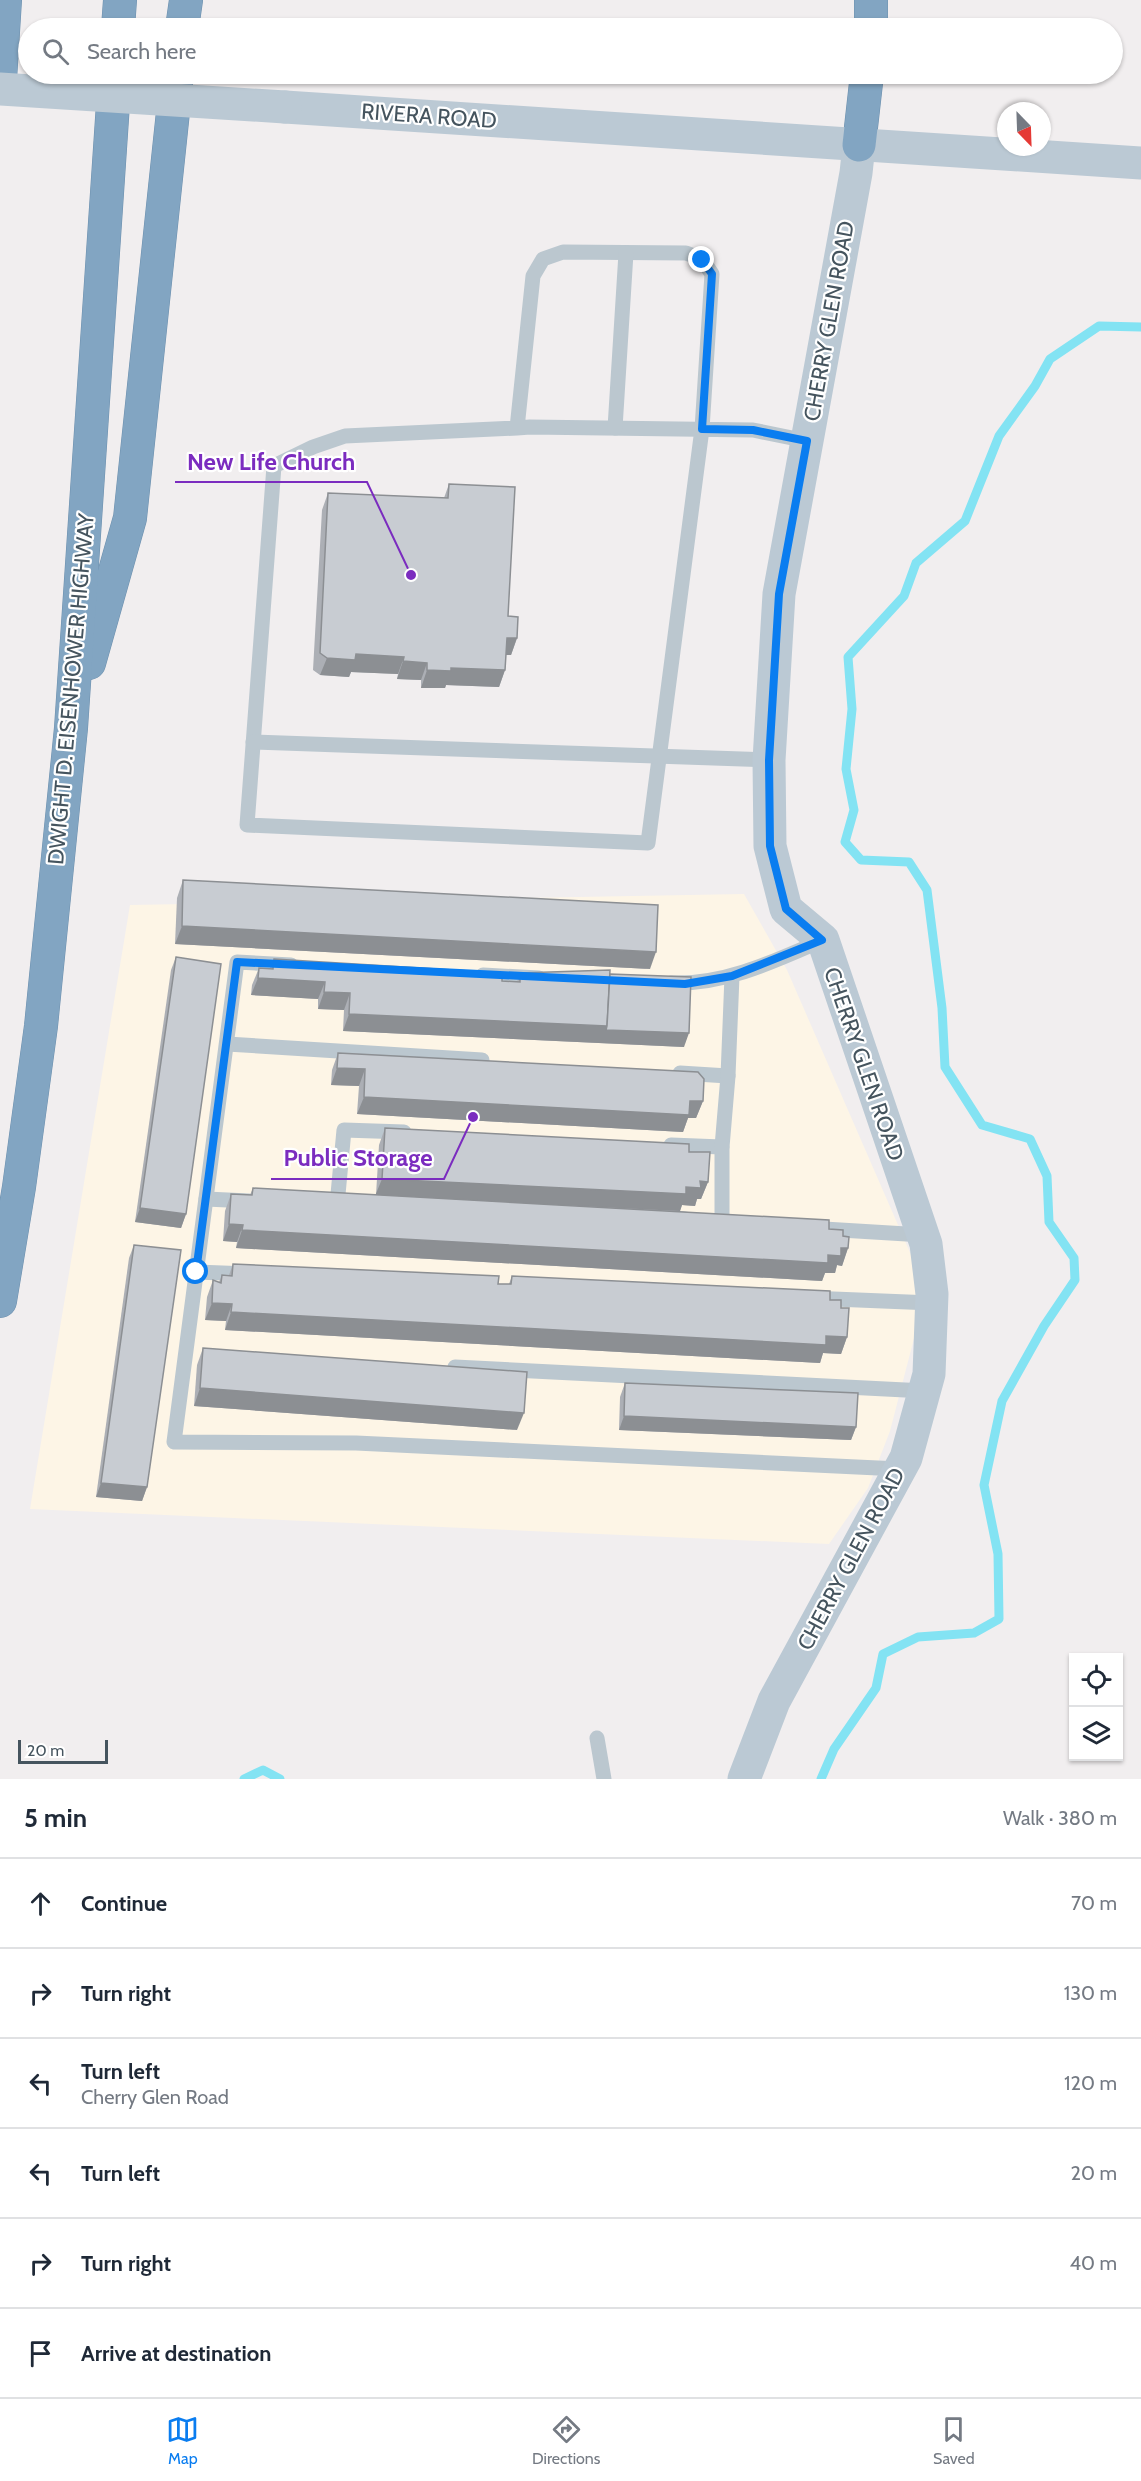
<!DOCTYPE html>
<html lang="en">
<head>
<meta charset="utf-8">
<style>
  :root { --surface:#fff; --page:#f2f2f3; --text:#1f2937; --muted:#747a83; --line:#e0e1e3; --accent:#0a7df0 }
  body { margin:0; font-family:Cabin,sans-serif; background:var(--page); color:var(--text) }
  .controls { position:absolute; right:18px; bottom:18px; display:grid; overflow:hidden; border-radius:0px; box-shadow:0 2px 4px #0004 }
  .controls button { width:54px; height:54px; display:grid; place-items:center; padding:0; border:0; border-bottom:2px solid var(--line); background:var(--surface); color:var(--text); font:30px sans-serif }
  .compass { position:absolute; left:997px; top:102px; width:54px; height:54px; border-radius:50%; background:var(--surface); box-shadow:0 2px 4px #0004; rotate:157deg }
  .scale { position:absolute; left:18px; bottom:15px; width:90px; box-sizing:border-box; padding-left:6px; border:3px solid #45545e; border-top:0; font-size:16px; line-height:21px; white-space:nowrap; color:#45545e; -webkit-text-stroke:4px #fff; paint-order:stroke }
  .stop { position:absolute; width:18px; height:18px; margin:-14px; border:4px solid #0a7df0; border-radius:50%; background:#fff }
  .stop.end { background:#0a7df0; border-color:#fff; box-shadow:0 2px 6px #0008 }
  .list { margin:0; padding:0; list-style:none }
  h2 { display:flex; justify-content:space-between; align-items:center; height:78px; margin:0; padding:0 24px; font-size:26px }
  h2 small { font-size:20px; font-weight:400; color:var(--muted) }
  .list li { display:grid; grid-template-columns:39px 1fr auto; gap:18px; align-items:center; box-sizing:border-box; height:90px; padding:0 24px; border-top:2px solid var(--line) }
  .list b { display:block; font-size:22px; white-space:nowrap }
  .list p { margin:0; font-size:20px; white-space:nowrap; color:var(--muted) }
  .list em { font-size:20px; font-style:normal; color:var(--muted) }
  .icon { flex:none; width:33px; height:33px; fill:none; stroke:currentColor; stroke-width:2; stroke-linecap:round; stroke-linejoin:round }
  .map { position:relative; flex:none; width:1141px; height:1779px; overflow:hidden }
  .search { position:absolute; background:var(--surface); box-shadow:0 2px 4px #0004; left:18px; right:18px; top:18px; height:66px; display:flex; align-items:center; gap:15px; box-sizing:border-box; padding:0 21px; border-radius:33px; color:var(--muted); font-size:22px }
  .sheet { height:618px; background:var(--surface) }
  nav { display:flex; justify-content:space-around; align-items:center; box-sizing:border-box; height:84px; border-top:2px solid var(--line); background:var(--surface); font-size:16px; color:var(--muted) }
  nav a { display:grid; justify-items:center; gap:3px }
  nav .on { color:var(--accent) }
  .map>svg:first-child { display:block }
</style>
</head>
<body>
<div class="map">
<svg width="1141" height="1779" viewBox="0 0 1141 1779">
  <rect width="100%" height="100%" fill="#f1eeef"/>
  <!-- commercial -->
  <polygon fill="#fdf5e6" points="744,894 787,970 915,1264 918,1323 890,1431 868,1488 829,1544 30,1509 130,905"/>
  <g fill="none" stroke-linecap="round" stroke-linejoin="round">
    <!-- stream -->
    <g stroke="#83e3f3" stroke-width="9">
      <polyline points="244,1779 263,1770 280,1779"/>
      <polyline points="821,1779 834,1749 876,1688 883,1654 918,1637 974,1633 999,1619 998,1554 984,1485 1002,1401 1044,1326 1075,1280 1074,1258 1049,1222 1047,1176 1030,1139 982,1125 945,1067 942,1008 927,890 909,862 861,860 845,842 854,810 846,769 852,709 848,657 904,596 916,563 965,521 999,436 1035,386 1050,359 1099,326 1141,327"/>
    </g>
    <!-- highway casing -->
    <g stroke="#6d90ae" stroke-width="34">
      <g id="highway">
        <polyline points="118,28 120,0"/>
        <polyline points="182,28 186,0"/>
        <polyline points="871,28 871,0"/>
        <polyline points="0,80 5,0"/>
        <polyline points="859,145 867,74"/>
        <polyline points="89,663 130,518 177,74"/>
        <polyline points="0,1301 19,1187 41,1026 71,728 115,74"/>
      </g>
    </g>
    <!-- lane -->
    <g stroke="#bbc7cf" stroke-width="15">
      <polyline points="517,428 533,276 543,259 563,252 686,253 702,259 712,274 702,429 648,843 247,825 274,466 313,447 345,436 517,428 530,427 753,430 807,441"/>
      <polyline points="615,428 626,253"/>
      <polyline points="253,742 769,760"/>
      <polyline points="291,965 237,962 174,1442 356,1443 899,1469"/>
      <polyline points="483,975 539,978"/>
      <path d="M671 983C725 985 775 961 823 940"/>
      <polyline points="227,1044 482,1060"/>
      <polyline points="680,1073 728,1076"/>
      <polyline points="671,1145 722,1147"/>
      <polyline points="206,1199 249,1201"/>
      <polyline points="337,1205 344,1130 404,1132"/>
      <polyline points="722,1224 722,1147 728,1076 732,976"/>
      <polyline points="824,1229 923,1235"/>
      <polyline points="196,1272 249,1274"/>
      <polyline points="809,1298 932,1303"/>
      <polyline points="455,1367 925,1391"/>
      <polyline points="597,1738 604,1779"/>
    </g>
    <!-- secondary -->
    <g stroke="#bbc9d4" stroke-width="33">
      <polyline points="285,107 1141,163"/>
      <polyline points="744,1779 774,1701 906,1458 929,1374 932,1294 926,1244 823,940 786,909 770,846 769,760 779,594 856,173 859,145"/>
    </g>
    <!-- highway -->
    <use href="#highway" stroke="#82a5c2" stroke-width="33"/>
    <!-- secondary-bridge -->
    <polyline stroke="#bbc9d4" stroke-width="33" points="0,89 285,107"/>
  </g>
  <!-- wall -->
  <g fill="#acafb5">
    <polygon points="449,484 517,638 511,655 506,655 505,670 499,687 446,685 445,688 421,688 421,680 397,679 398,674 351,672 349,677 320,675 313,670 322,510 328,493 444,498"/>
    <polygon points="183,880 650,969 175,944 177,898"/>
    <polygon points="176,957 186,1214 181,1228 135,1222 171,970"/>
    <polygon points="274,959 502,981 517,982 520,973 610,974 684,1047 343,1031 344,1010 318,1009 318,999 251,995 252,985 259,968 270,968"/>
    <polygon points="338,1053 703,1101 696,1118 688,1118 683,1132 357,1114 359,1086 331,1085 332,1070"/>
    <polygon points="385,1128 689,1152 708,1182 701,1199 697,1199 695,1206 682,1205 680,1211 829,1229 843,1236 848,1248 842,1266 837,1265 835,1273 825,1273 822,1281 236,1248 237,1242 223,1241 225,1211 231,1194 250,1195 253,1188 376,1195 379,1145"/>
    <polygon points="134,1245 147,1487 142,1501 96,1497 129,1258"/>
    <polygon points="233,1264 498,1284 509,1284 512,1276 830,1300 841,1308 847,1337 841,1354 823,1353 820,1363 225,1330 226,1321 205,1320 207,1297 213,1280 219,1282 222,1275 229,1275"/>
    <polygon points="203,1348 517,1430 194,1406 197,1365"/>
    <polygon points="625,1383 856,1427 851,1440 619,1430 620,1397"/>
  </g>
  <!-- shaded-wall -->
  <g fill="#8c8f93">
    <polygon points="507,638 517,638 511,655 501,655"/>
    <polygon points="356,654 404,657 398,674 351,672 349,677 320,675 327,658"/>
    <polygon points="403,661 427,663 421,680 397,679"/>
    <polygon points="451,668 505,670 499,687 446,685 445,688 421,688 427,670"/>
    <polygon points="182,926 656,952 650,969 175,944"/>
    <polygon points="258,978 325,982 318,999 251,995"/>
    <polygon points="324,992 350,993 344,1010 318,1009"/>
    <polygon points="349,1014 607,1026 689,1033 684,1047 343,1031"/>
    <polygon points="337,1068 365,1069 359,1086 331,1085"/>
    <polygon points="364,1097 690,1101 703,1101 696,1118 688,1118 683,1132 357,1114"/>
    <polygon points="382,1179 686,1187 700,1181 708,1182 701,1199 697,1199 695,1206 682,1205 680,1211 375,1196"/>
    <polygon points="140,1208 186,1214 181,1228 135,1222"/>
    <polygon points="229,1224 243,1225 237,1242 223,1241"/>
    <polygon points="242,1230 828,1255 841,1248 848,1248 842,1266 837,1265 835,1273 825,1273 822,1281 236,1248"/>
    <polygon points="212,1303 232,1304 226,1321 205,1320"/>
    <polygon points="231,1312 826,1336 847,1337 841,1354 823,1353 820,1363 225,1330"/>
    <polygon points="200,1388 524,1413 517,1430 194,1406"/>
    <polygon points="624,1416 856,1427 851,1440 619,1430"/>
    <polygon points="101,1483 147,1487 142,1501 96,1497"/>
  </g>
  <!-- building -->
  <g fill="#c8ccd2" stroke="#8c8f93" stroke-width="1.5">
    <polygon points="449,484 515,487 508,616 518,617 517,638 507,638 505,670 451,668 451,671 427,670 427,663 403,661 404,657 356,654 355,660 327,658 320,653 328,493 448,498"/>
    <polygon points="183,880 658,905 656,952 182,926"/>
    <polygon points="176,957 221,964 186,1214 140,1208"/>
    <polygon points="274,959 502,973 502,981 520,982 520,973 610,970 607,1026 349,1014 350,993 324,992 325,982 258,978 259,968 273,969"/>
    <polygon points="610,974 691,977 689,1033 606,1030 607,1026"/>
    <polygon points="338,1053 698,1072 704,1079 703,1101 690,1101 689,1115 364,1097 365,1069 337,1068"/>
    <polygon points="385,1128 689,1144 689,1152 710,1152 708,1182 700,1181 701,1188 686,1187 686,1194 382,1179"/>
    <polygon points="253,1188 829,1220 829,1229 843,1230 843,1236 849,1237 848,1248 841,1248 841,1256 828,1255 828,1263 242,1230 243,1225 229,1224 231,1194 252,1195"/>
    <polygon points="134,1245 181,1250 147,1487 101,1483"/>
    <polygon points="233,1264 499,1276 498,1284 511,1284 512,1276 830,1291 830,1300 841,1300 841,1308 849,1308 847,1337 826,1336 826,1345 231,1312 232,1304 212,1303 213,1280 221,1283 222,1275 232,1276"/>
    <polygon points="203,1348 527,1372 524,1413 200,1388"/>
    <polygon points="625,1383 858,1393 856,1427 624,1416"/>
  </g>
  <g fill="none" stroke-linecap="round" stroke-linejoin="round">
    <!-- route -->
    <polyline stroke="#0a7df0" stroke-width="8" points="196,1272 237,962 685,984 732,976 822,940 786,909 770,846 769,760 779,594 807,441 753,430 702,429 712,274 702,260"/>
  </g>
  <g text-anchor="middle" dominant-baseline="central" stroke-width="4.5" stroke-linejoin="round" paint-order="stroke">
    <!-- street labels -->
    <g font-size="22" fill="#45545e" stroke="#fff">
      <text transform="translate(429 116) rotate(4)">RIVERA ROAD</text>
      <text transform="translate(829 321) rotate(-80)">CHERRY GLEN ROAD</text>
      <text transform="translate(71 689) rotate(-85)">DWIGHT D. EISENHOWER HIGHWAY</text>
      <text transform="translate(864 1064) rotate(71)">CHERRY GLEN ROAD</text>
      <text transform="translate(851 1559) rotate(-62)">CHERRY GLEN ROAD</text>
    </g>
  </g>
  <!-- callouts -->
  <path fill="none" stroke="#7b2cbf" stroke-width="2" d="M411 575L367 482H175M473 1117L444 1179H271"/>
  <g fill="#7b2cbf" stroke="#fff" stroke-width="2">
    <circle cx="411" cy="575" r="6"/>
    <circle cx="473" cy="1117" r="6"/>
  </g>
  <g font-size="24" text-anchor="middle" font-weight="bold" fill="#7b2cbf" stroke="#fff" stroke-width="4.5" stroke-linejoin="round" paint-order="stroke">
    <text x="271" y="470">New Life Church</text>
    <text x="358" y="1166">Public Storage</text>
  </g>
</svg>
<div class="controls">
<button><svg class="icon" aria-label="locate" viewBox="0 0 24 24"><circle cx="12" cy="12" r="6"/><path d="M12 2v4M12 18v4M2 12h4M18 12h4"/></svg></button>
<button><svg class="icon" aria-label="layers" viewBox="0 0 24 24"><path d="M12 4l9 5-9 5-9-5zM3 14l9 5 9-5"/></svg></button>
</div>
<svg class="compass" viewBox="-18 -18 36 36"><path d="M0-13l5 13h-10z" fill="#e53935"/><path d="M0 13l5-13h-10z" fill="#747a83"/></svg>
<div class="scale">20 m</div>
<div class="stop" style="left:196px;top:1272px"></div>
<div class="stop end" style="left:702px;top:260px"></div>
<div class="search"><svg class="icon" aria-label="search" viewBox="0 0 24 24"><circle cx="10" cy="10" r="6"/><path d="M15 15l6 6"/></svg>Search here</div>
</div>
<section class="sheet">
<h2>5 min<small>Walk · 380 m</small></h2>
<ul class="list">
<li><svg class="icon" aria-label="ahead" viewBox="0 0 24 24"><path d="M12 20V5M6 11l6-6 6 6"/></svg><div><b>Continue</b></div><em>70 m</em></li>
<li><svg class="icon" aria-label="right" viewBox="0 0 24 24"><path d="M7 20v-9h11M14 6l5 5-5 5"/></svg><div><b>Turn right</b></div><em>130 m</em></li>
<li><svg class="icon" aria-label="left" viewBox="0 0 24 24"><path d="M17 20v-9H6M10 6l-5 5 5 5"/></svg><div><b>Turn left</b><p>Cherry Glen Road</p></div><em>120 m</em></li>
<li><svg class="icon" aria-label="left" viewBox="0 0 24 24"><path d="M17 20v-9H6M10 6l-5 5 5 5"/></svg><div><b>Turn left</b></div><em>20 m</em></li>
<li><svg class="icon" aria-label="right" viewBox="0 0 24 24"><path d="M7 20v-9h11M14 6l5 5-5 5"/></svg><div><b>Turn right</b></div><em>40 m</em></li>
<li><svg class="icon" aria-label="arrive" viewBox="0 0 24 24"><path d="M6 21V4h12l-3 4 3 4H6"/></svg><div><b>Arrive at destination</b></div></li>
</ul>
</section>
<nav>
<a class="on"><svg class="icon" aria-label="map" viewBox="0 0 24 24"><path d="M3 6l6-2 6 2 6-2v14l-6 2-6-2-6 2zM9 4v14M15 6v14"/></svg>Map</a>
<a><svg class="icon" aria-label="directions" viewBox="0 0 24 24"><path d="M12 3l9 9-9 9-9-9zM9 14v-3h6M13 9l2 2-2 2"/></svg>Directions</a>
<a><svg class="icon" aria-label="saved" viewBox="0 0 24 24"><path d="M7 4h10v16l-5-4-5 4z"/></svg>Saved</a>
</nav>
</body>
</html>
